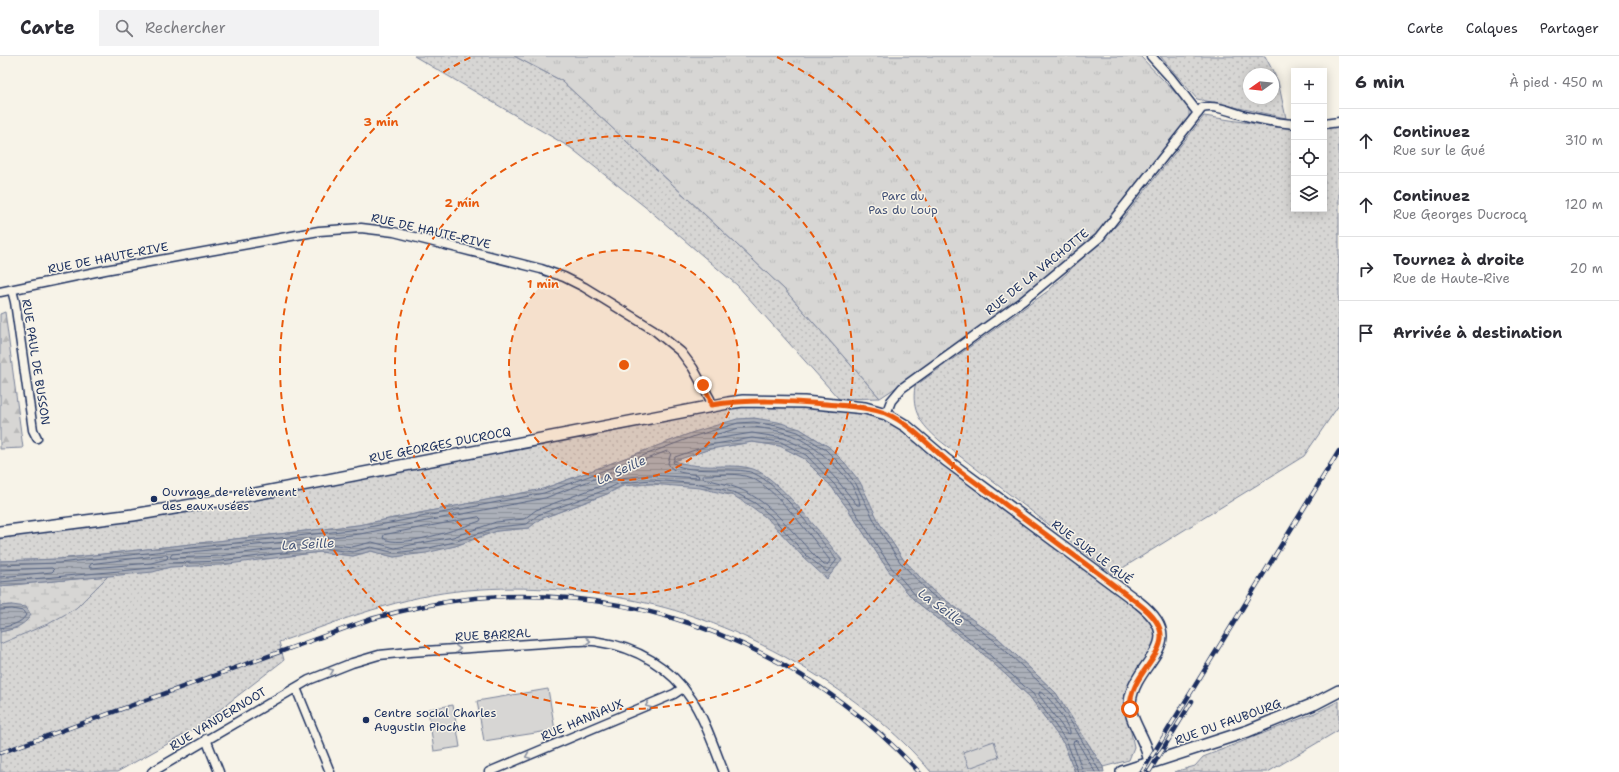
<!DOCTYPE html>
<html lang="fr">
<head>
<meta charset="utf-8">
<style>
  :root { --surface:#fff; --page:#f2f2f3; --text:#2b2b33; --muted:#7c7c81; --line:#e1e1e2 }
  body { margin:0; font-family:"Shantell Sans",sans-serif; background:var(--page); color:var(--text) }
  .controls { position:absolute; right:12px; top:12px; display:grid; overflow:hidden; border-radius:0px; box-shadow:0 2px 10px #0003 }
  .controls button { width:36px; height:36px; display:grid; place-items:center; padding:0; border:0; border-bottom:1px solid var(--line); background:var(--surface); color:var(--text); font:20px sans-serif }
  .compass { position:absolute; left:1243px; top:12px; width:36px; height:36px; border-radius:50%; background:var(--surface); box-shadow:0 2px 10px #0003; rotate:255deg }
  .stop { position:absolute; width:12px; height:12px; margin:-9px; border:3px solid #ea580c; border-radius:50%; background:#fff }
  .stop.end { background:#ea580c; border-color:#fff; box-shadow:0 1px 4px #0008 }
  .list { margin:0; padding:0; list-style:none }
  h2 { display:flex; justify-content:space-between; align-items:center; height:52px; margin:0; padding:0 16px; font-size:17px }
  h2 small { font-size:13px; font-weight:400; color:var(--muted) }
  .list li { display:grid; grid-template-columns:26px 1fr auto; gap:12px; align-items:center; box-sizing:border-box; height:64px; padding:0 16px; border-top:1px solid var(--line) }
  .list b { display:block; font-size:15px; white-space:nowrap }
  .list p { margin:0; font-size:13px; white-space:nowrap; color:var(--muted) }
  .list em { font-size:13px; font-style:normal; color:var(--muted) }
  .icon { flex:none; width:22px; height:22px; fill:none; stroke:currentColor; stroke-width:2; stroke-linecap:round; stroke-linejoin:round }
  .map { position:relative; flex:none; width:1339px; height:716px; overflow:hidden }
  header { display:flex; align-items:center; gap:24px; box-sizing:border-box; height:56px; padding:0 20px; background:var(--surface); border-bottom:1px solid var(--line) }
  header strong { font-size:19px }
  nav { display:flex; gap:22px; margin-inline-start:auto; font-size:14px }
  .search { width:280px; height:36px; background:var(--page); display:flex; align-items:center; gap:10px; box-sizing:border-box; padding:0 14px; border-radius:0px; color:var(--muted); font-size:15px }
  main { display:flex }
  aside { flex:1; background:var(--surface) }
  .map>svg:first-child { display:block }
</style>
</head>
<body>
<header>
<strong>Carte</strong>
<div class="search"><svg class="icon" aria-label="search" viewBox="0 0 24 24"><circle cx="10" cy="10" r="6"/><path d="M15 15l6 6"/></svg>Rechercher</div>
<nav><a>Carte</a><a>Calques</a><a>Partager</a></nav>
</header>
<main>
<div class="map">
<svg width="1339" height="716" viewBox="0 0 1339 716">
  <defs>
    <pattern id="grass-dots" width="8" height="8" patternUnits="userSpaceOnUse"><rect width="8" height="8" fill="#d7d6d4"/><path d="M2 2h.1M6 6h.1" fill="none" stroke="#b8b8b8" stroke-width="1.8" stroke-linecap="round"/></pattern>
    <pattern id="forest-firs" width="22" height="20" patternUnits="userSpaceOnUse"><rect width="22" height="20" fill="#d7d6d4"/><path d="M5 1l3.5 6h-7zM16 11l3.5 6h-7z" fill="#b8b8b8"/></pattern>
    <pattern id="wetland-marsh" width="20" height="14" patternUnits="userSpaceOnUse"><rect width="20" height="14" fill="#d7d6d4"/><path d="M1 5h8M5 5V1M11 12h8M15 12V8" fill="none" stroke="#b8b8b8"/></pattern>
    <pattern id="park-tufts" width="24" height="20" patternUnits="userSpaceOnUse"><rect width="24" height="20" fill="#d7d6d4"/><path d="M3 7l-1-3M5 7V3M7 7l1-3M15 17l-1-3M17 17v-4M19 17l1-3" fill="none" stroke="#b8b8b8"/></pattern>
    <pattern id="water-rules" width="6" height="5" patternUnits="userSpaceOnUse"><rect width="6" height="5" fill="#acb0b9"/><path d="M0 2.5h6" fill="none" stroke="#8b909a"/></pattern>
  </defs>
  <rect width="100%" height="100%" fill="#f7f3e8"/>
  <filter id="ink" filterUnits="userSpaceOnUse"><feTurbulence type="fractalNoise" baseFrequency=".025" numOctaves="2"/><feDisplacementMap in="SourceGraphic" scale="8" xChannelSelector="R" yChannelSelector="G"/><feConvolveMatrix kernelMatrix="1 2 1 2 8 2 1 2 1" color-interpolation-filters="sRGB"/></filter>
  <g filter="url(#ink)">
    <!-- grass -->
    <g fill="url(#grass-dots)" stroke="#798299" fill-rule="evenodd">
      <polygon points="414,0 514,0 562,25 784,233 880,342 839,343 737,229 649,154 571,92"/>
      <path d="M1160 0H1265L1278 25 1286 62 1197 43ZM1249 18H1273V42H1249Z"/>
      <path d="M1204 60 1276 71 1294 72V153H1324V73L1339 70V349L1304 400 1113 518 939 384C921 368 911 356 915 330L1048 235 1120 166Z"/>
      <polygon points="781,348 837,353 878,359 898,369 1150,562 1156,573 1156,588 1126,652 1134,691 1129,704 1103,711 1056,637 998,582 933,535 903,503 880,468 845,407 829,391 800,373 694,376 543,433 358,469 59,503 0,505 0,482 273,441 321,431 572,382 587,383 600,378 730,351"/>
      <path d="M752 386 780 390 803 402 831 430 848 453 888 514 914 544 981 596 1030 641 1064 688 1075 716H931C865 637 746 569 646 547 588 534 527 529 468 534 403 539 340 565 279 586L284 604 196 672 117 716H0V530L153 515 170 511 282 501 320 496 353 500 371 495 394 501 455 490 497 475 528 472 540 463 607 438 673 405 710 393Z"/>
      <polygon points="1339,645 1339,674 1268,716 1174,716 1195,710 1203,701 1315,657"/>
    </g>
    <!-- forest -->
    <polygon fill="url(#forest-firs)" stroke="#798299" points="5,256 23,392 0,393 0,258"/>
    <!-- wetland -->
    <polygon fill="url(#wetland-marsh)" stroke="#798299" points="108,520 76,552 50,567 0,588 0,576 17,572 12,549 0,550 0,530"/>
    <!-- park -->
    <polygon fill="url(#park-tufts)" stroke="#798299" points="514,0 1140,0 1189,51 1189,62 1099,176 1065,206 1010,250 936,305 880,342 784,233 670,126 562,25"/>
    <!-- pitch -->
    <g fill="#d7d6d4" stroke="#798299">
      <polygon points="548,633 555,674 484,685 477,645"/>
      <polygon points="453,649 460,691 434,695 428,653"/>
      <polygon points="994,685 999,701 969,712 963,696"/>
    </g>
    <!-- water -->
    <g fill="url(#water-rules)" stroke="#727c95">
      <path d="M754 362 778 366 800 373 829 391 845 407 860 426 880 468 903 503 933 535 998 582 1056 637 1103 711 1104 716H1075L1064 688 1030 641 981 596 914 544 888 514 848 453 831 430 803 402 780 390 752 386 710 393 674 405C684 408 695 410 704 410 721 411 737 408 753 413 779 421 824 482 842 504L827 523 803 501 768 463 752 451 734 440 700 432 651 428 621 430 607 438 540 463 529 472 497 475 455 490 426 497 394 501 371 495 353 500 320 496 221 509 170 511 153 516 0 530V505L59 503 358 469 543 433 694 376 737 363Z"/>
      <path d="M12 549 26 551 31 559C23 571 13 573 0 576V550Z"/>
    </g>
    <g fill="none" stroke-linecap="round" stroke-linejoin="round">
      <!-- shore -->
      <g stroke="#556382" stroke-width="1">
        <path d="M754 371C768 373 783 375 796 381 816 390 858 425 860 449H857L837 424 810 395 784 382 752 377 715 383 713 382 714 379 739 372Z"/>
        <path d="M668 395 671 397 668 407C672 418 688 417 698 419L699 422 651 419 619 422 603 429 536 454 524 463 496 466 453 481 395 492 372 486 352 491 320 487 220 500 172 502 170 501 172 498 360 478 545 442Z"/>
        <path d="M705 419C719 419 737 416 751 422 774 430 812 482 829 503L830 505 827 509H824C796 483 774 446 737 432 726 428 715 425 704 423L703 421Z"/>
        <path d="M479 461 481 463 480 465C461 472 399 494 383 482L384 479Z"/>
        <polygon points="166,499 168,500 167,503 151,507 91,512 89,511 91,508"/>
        <polyline points="0,509 59,507 359,473 544,437 695,380 738,367 754,366 777,370 798,376 826,394 842,410 856,428 877,470 900,506 931,538 995,585 1053,639 1073,669 1100,716"/>
        <polyline points="0,514 52,512 54,514 52,516 0,521"/>
        <path d="M0 526 152 512 169 507 221 505 320 492 353 496 371 491 395 497 425 493 454 486 497 471 527 468 538 459 605 434 620 427 651 424 701 428 736 437 755 447 771 460 806 499 827 516 836 505V503C817 480 780 428 753 417 738 410 680 419 673 406L675 401 709 389 752 382 781 386 806 399 834 428 852 451 891 511 917 541 983 593 1033 638 1067 686 1078 716"/>
        <path d="M0 554 12 553 23 555 26 559C21 568 9 570 0 572"/>
        <path d="M1040 636C1050 639 1065 665 1070 675V678L1067 677 1039 639Z"/>
        <polyline points="1083,716 1073,687 1074,684 1077,685 1095,716"/>
      </g>
      <!-- street casing -->
      <g stroke="#1b2f5e" stroke-width="11">
        <g id="street">
          <polyline points="1151,0 1170,21 1198,57"/>
          <polyline points="1324,68 1339,66"/>
          <polyline points="12,234 15,246 33,374 37,382"/>
          <polyline points="0,236 105,214 319,175 361,172 394,176 541,213 564,221 584,231 654,274 681,296 693,312 710,343 711,349"/>
          <path d="M886 358 891 345 902 332 1024 244 1099 182 1202 52C1218 48 1235 58 1250 61 1264 64 1280 67 1294 68"/>
          <polyline points="296,632 330,716"/>
          <polyline points="206,683 219,716"/>
          <path d="M152 716 309 624 352 607 379 599 410 596 574 585C582 585 591 584 599 586 636 591 671 611 692 644 706 665 714 692 724 716"/>
          <polyline points="489,716 674,638 683,632"/>
        </g>
      </g>
      <!-- secondary casing -->
      <g stroke="#1b2f5e" stroke-width="14">
        <g id="secondary">
          <path d="M0 476 133 459 234 442 728 347 743 345 804 346 865 352 886 358 906 370 946 404 1139 547C1191 588 1135 604 1130 646 1129 662 1141 677 1146 692 1148 697 1149 702 1150 707"/>
          <polyline points="1122,716 1248,675 1314,648 1339,635"/>
        </g>
      </g>
      <!-- street -->
      <use href="#street" stroke="#f7f3e8" stroke-width="8"/>
      <!-- secondary -->
      <use href="#secondary" stroke="#f7f3e8" stroke-width="11"/>
      <!-- rail casing -->
      <g stroke="#1b2f5e" stroke-width="4.5">
        <g id="rail">
          <path d="M0 697 371 563C406 553 440 546 475 542 644 528 805 593 919 716"/>
          <polyline points="1142,716 1339,395"/>
          <polyline points="1149,716 1192,645"/>
        </g>
      </g>
      <!-- rail -->
      <use href="#rail" stroke="#f7f3e8" stroke-width="3" stroke-dasharray="9" stroke-linecap="butt"/>
    </g>
    <!-- one-way arrows -->
    <defs><path id="oneway-chevron" d="M-2-3.5L2.5 0L-2 3.5" fill="none" stroke-width="1.6" stroke-linecap="round" stroke-linejoin="round"/></defs>
    <g stroke="#8991a3">
      <use href="#oneway-chevron" transform="translate(588 585) rotate(1)"/>
      <use href="#oneway-chevron" transform="translate(458 593) rotate(-3)"/>
      <use href="#oneway-chevron" transform="translate(331 615) rotate(-21)"/>
      <use href="#oneway-chevron" transform="translate(648 649) rotate(157)"/>
      <use href="#oneway-chevron" transform="translate(528 700) rotate(157)"/>
    </g>
  </g>
  <g fill="none" stroke-linecap="round" stroke-linejoin="round" filter="url(#ink)">
    <!-- route -->
    <path stroke="#ea580c" stroke-width="5" d="M703 329 710 343 711 349C749 343 787 345 826 348 845 350 866 350 885 357 911 368 931 392 952 409 1014 455 1077 501 1139 548 1194 590 1129 607 1130 653"/>
  </g>
  <!-- distance rings -->
  <circle cx="624" cy="309" r="115" fill="#e8590c" fill-opacity=".12"/>
  <g fill="none" stroke="#e8590c" stroke-width="2" stroke-dasharray="7 5">
    <circle cx="624" cy="309" r="115"/>
    <circle cx="624" cy="309" r="229"/>
    <path d="M777 1A344 344 0 1 1 471 1"/>
  </g>
  <!-- markers -->
  <g fill="#1b2f5e" stroke="#f7f3e8" stroke-width="1.5">
    <circle cx="154" cy="443" r="4"/>
    <circle cx="366" cy="664" r="4"/>
  </g>
  <g text-anchor="middle" dominant-baseline="central" stroke-width="3" stroke-linejoin="round" paint-order="stroke">
    <!-- park labels -->
    <g font-size="12" fill="#415076" stroke="#f7f3e8">
      <text x="903" y="140">Parc du<tspan x="903" dy="14">Pas du Loup</tspan></text>
    </g>
    <!-- street labels -->
    <g font-size="12" fill="#1b2f5e" stroke="#f7f3e8">
      <text transform="translate(431 175) rotate(13)">RUE DE HAUTE-RIVE</text>
      <text transform="translate(108 202) rotate(-11)">RUE DE HAUTE-RIVE</text>
      <text transform="translate(1037 216) rotate(-39)">RUE DE LA VACHOTTE</text>
      <text transform="translate(36 306) rotate(81)">RUE PAUL DE BUSSON</text>
      <text transform="translate(440 389) rotate(-11)">RUE GEORGES DUCROCQ</text>
      <text transform="translate(1092 496) rotate(37)">RUE SUR LE GUÉ</text>
      <text transform="translate(493 579) rotate(-3)">RUE BARRAL</text>
      <text transform="translate(218 663) rotate(-31)">RUE VANDERNOOT</text>
      <text transform="translate(582 664) rotate(-23)">RUE HANNAUX</text>
      <text transform="translate(1228 666) rotate(-20)">RUE DU FAUBOURG</text>
    </g>
    <!-- poi labels -->
    <g font-size="12" fill="#1b2f5e" stroke="#f7f3e8" text-anchor="start">
      <text x="162" y="436">Ouvrage de relèvement<tspan x="162" dy="14">des eaux usées</tspan></text>
      <text x="374" y="657">Centre social Charles<tspan x="374" dy="14">Augustin Pioche</tspan></text>
    </g>
    <!-- water labels -->
    <g font-size="13" font-style="italic" fill="#465679" stroke="#f7f3e8">
      <text transform="translate(621 414) rotate(-24)">La Seille</text>
      <text transform="translate(308 488) rotate(-3)">La Seille</text>
      <text transform="translate(941 551) rotate(36)">La Seille</text>
    </g>
  </g>
  <circle cx="624" cy="309" r="6" fill="#e8590c" stroke="#f7f3e8" stroke-width="2"/>
  <g font-size="12" text-anchor="middle" font-weight="bold" fill="#e8590c" stroke="#f7f3e8" stroke-width="3" stroke-linejoin="round" paint-order="stroke">
    <text x="381" y="70">3 min</text>
    <text x="462" y="151">2 min</text>
    <text x="543" y="232">1 min</text>
  </g>
</svg>
<div class="controls">
<button>+</button>
<button>−</button>
<button><svg class="icon" aria-label="locate" viewBox="0 0 24 24"><circle cx="12" cy="12" r="6"/><path d="M12 2v4M12 18v4M2 12h4M18 12h4"/></svg></button>
<button><svg class="icon" aria-label="layers" viewBox="0 0 24 24"><path d="M12 4l9 5-9 5-9-5zM3 14l9 5 9-5"/></svg></button>
</div>
<svg class="compass" viewBox="-18 -18 36 36"><path d="M0-13l5 13h-10z" fill="#e53935"/><path d="M0 13l5-13h-10z" fill="#7c7c81"/></svg>
<div class="stop" style="left:1130px;top:653px"></div>
<div class="stop end" style="left:703px;top:329px"></div>
</div>
<aside>
<h2>6 min<small>À pied · 450 m</small></h2>
<ul class="list">
<li><svg class="icon" aria-label="ahead" viewBox="0 0 24 24"><path d="M12 20V5M6 11l6-6 6 6"/></svg><div><b>Continuez</b><p>Rue sur le Gué</p></div><em>310 m</em></li>
<li><svg class="icon" aria-label="ahead" viewBox="0 0 24 24"><path d="M12 20V5M6 11l6-6 6 6"/></svg><div><b>Continuez</b><p>Rue Georges Ducrocq</p></div><em>120 m</em></li>
<li><svg class="icon" aria-label="right" viewBox="0 0 24 24"><path d="M7 20v-9h11M14 6l5 5-5 5"/></svg><div><b>Tournez à droite</b><p>Rue de Haute-Rive</p></div><em>20 m</em></li>
<li><svg class="icon" aria-label="arrive" viewBox="0 0 24 24"><path d="M6 21V4h12l-3 4 3 4H6"/></svg><div><b>Arrivée à destination</b></div></li>
</ul>
</aside>
</main>
</body>
</html>
